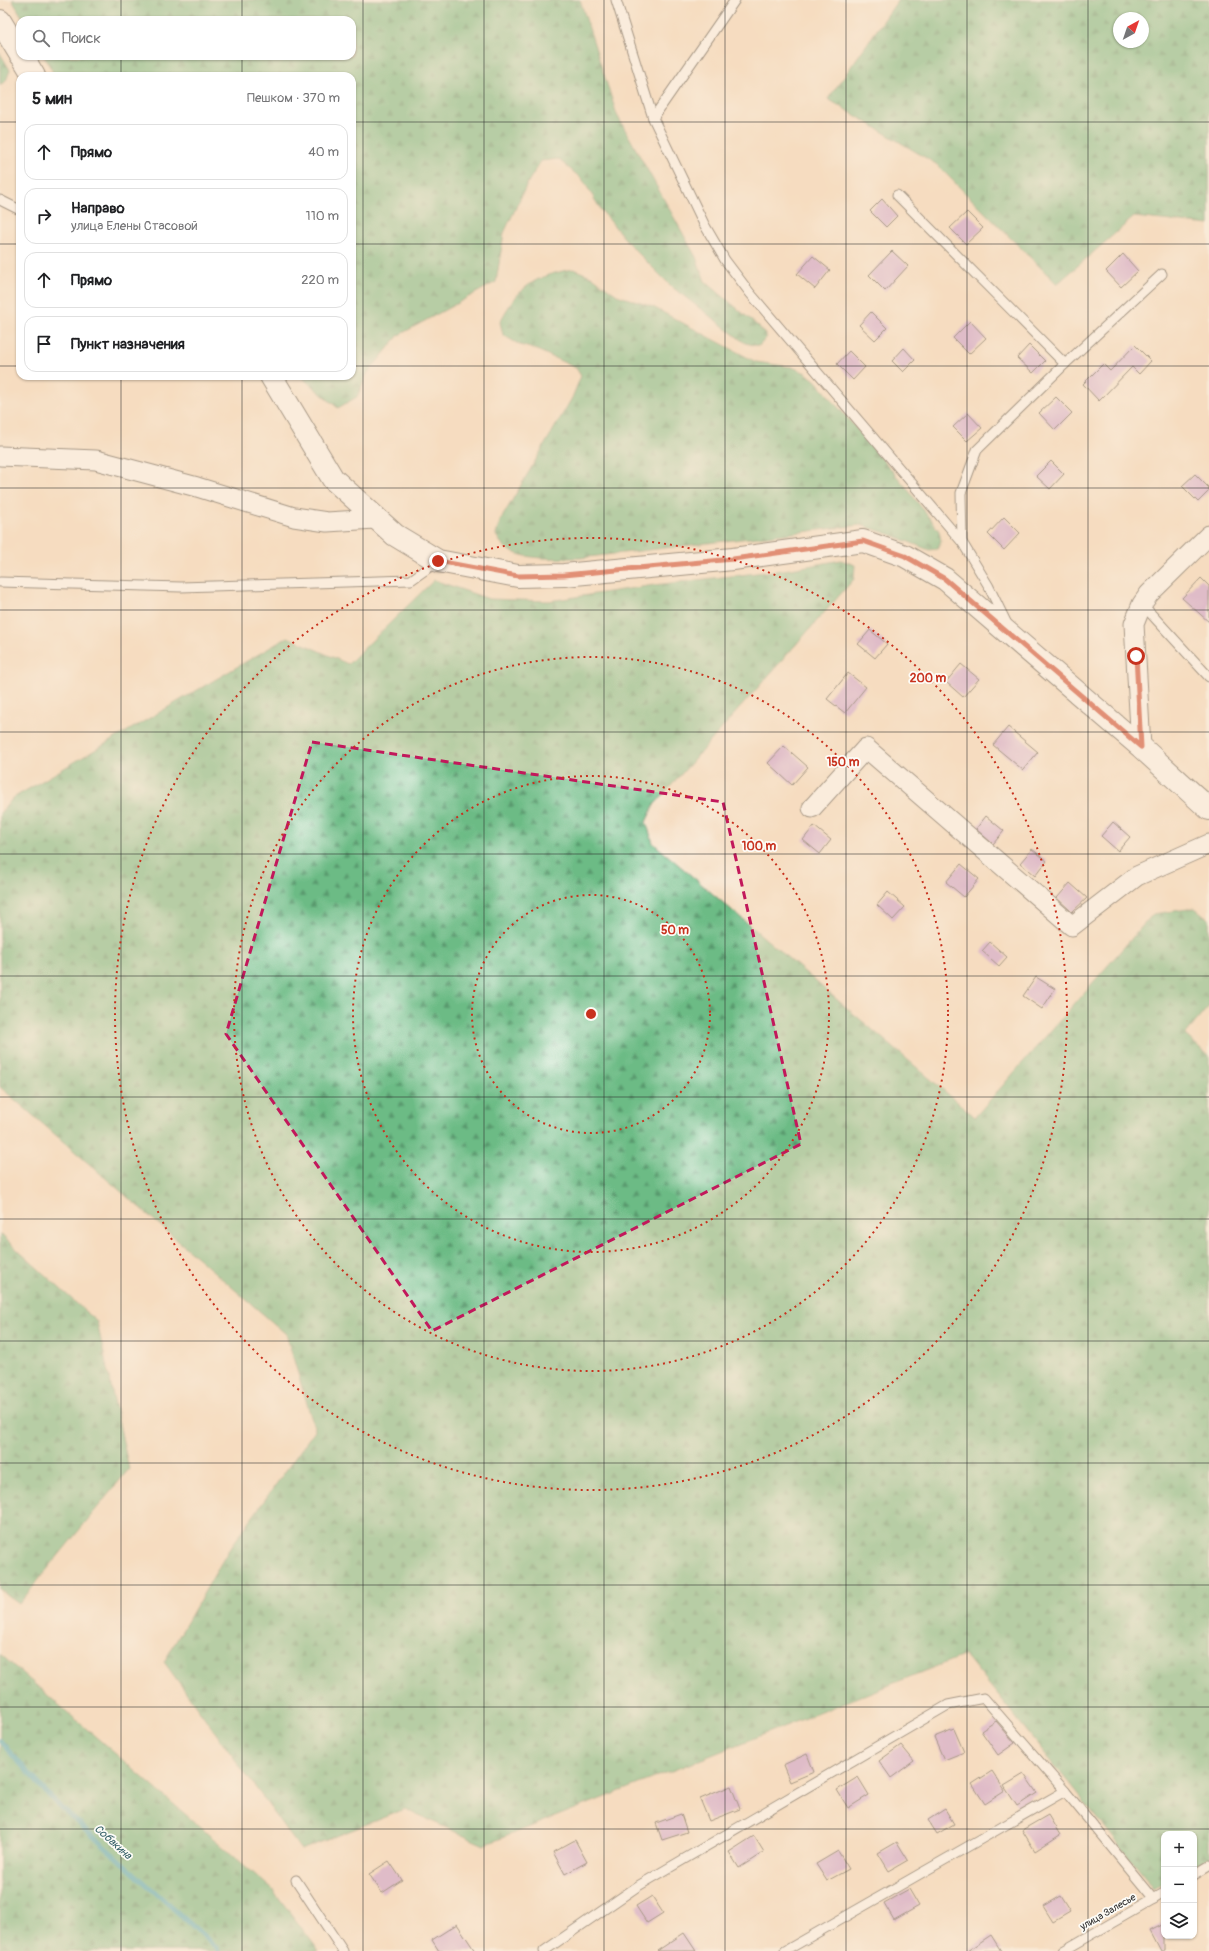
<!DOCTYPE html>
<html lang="ru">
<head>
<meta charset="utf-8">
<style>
  :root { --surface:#fff; --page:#f6f6f6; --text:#202124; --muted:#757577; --line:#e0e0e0 }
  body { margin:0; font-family:Pangolin,sans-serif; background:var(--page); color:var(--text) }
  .controls { position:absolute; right:12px; bottom:12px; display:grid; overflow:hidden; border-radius:8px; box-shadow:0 1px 3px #0004 }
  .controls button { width:36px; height:36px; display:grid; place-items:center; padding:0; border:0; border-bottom:1px solid var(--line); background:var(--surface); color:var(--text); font:20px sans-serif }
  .compass { position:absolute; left:1113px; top:12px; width:36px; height:36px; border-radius:50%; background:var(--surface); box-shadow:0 1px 3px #0004; rotate:40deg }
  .stop { position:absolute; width:12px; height:12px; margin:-9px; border:3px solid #c8321e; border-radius:50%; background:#fff }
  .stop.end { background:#c8321e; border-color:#fff; box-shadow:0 1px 4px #0008 }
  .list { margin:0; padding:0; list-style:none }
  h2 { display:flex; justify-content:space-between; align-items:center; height:52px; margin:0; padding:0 16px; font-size:17px }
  h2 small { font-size:13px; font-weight:400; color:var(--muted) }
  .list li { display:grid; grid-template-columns:26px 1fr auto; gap:12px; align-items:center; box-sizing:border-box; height:56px; margin:0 8px 8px; padding:0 8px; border:1px solid var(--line); border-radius:12px }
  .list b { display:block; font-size:15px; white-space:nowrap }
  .list p { margin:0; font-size:13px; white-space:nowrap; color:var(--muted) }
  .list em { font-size:13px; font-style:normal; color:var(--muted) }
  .icon { flex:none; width:22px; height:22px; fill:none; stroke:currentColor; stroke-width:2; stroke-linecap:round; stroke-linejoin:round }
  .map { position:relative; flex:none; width:1209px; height:1951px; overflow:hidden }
  .search { position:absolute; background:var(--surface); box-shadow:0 1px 3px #0004; left:16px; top:16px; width:340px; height:44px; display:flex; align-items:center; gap:10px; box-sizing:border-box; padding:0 14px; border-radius:12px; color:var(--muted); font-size:15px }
  .panel { position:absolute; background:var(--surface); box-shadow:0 1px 3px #0004; left:16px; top:72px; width:340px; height:308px; border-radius:12px }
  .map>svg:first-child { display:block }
</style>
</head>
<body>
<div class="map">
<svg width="1209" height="1951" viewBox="0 0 1209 1951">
  <defs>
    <pattern id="forest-firs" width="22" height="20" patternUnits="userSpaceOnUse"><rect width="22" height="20" fill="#6cbb85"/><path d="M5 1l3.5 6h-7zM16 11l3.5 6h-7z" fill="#59986d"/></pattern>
  </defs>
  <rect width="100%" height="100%" fill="#fdfcf7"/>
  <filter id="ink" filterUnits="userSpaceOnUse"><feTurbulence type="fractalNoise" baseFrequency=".025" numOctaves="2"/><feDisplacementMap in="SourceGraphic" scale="8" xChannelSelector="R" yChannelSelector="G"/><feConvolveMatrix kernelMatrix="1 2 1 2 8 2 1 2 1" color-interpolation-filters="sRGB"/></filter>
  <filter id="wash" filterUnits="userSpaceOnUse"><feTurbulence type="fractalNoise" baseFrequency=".012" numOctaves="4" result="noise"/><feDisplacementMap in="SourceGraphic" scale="16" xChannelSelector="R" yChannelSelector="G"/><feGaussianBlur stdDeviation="0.9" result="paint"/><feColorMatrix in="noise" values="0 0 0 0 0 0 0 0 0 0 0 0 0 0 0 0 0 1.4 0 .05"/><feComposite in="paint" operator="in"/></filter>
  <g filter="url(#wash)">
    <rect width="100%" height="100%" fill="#f5dcc0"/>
    <!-- forest -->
    <g fill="url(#forest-firs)" stroke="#4c7358" fill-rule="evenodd">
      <polygon points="12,0 580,0 617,115 696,257 705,281 759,327 767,337 759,346 745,343 672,287 630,245 601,210 583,180 558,159 541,161 528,182 504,233 496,282 399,335 367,374 357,397 338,408 300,376 352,376 352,76 55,76 44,56 352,56 352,20 24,20"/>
      <path d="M898 0H1209V225L1134 217 1057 284 936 164 828 99ZM1119 18H1143V42H1119Z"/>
      <polygon points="0,53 10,70 6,81 0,85"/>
      <path d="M573 269 591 276 617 295 653 307 756 362 792 367 806 373 816 381 906 487 939 531 941 541 937 549 929 550 889 534 861 525 580 558C560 558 525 561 507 549 502 545 499 540 496 535L500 521 572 398 581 376 576 368 537 350 520 345 503 335 500 322C518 287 534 276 573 269Z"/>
      <polygon points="841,560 855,565 854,579 654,805 646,822 653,843 975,1117 1153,914 1195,908 1209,919 1209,1006 1185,1035 1209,1056 1209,1857 1194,1866 1194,1834 1164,1834 1164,1883 1154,1888 965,1655 484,1845 405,1809 301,1850 164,1662 228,1551 315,1430 286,1334 0,1087 0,813 13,798 288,637 348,664 434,580 489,599 549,601 654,585 791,569"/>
      <polygon points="0,1234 97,1322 129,1469 19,1604 0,1590"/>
      <polygon points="0,1654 273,1890 319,1951 0,1951"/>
    </g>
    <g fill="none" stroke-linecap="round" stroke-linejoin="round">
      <!-- stream -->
      <polyline stroke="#3faabf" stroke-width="5" points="0,1741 55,1802 217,1948 218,1951"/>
    </g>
    <g id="blocks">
      <!-- building -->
      <g fill="#c494d3">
        <polygon points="882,199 897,216 886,227 870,211"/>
        <polygon points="967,212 983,228 966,244 950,228"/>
        <polygon points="892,251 908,266 885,291 869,275"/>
        <polygon points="1123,254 1138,271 1121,287 1106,271"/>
        <polygon points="813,256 830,270 815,289 797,274"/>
        <polygon points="871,312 887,328 875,340 859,325"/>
        <polygon points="970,321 986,338 969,354 953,338"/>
        <polygon points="1029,345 1045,361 1033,373 1017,358"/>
        <polygon points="1135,345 1151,361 1139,374 1132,367 1099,401 1083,384 1103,364 1110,371"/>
        <polygon points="904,348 915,360 903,372 892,361"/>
        <polygon points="849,351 865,367 853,380 837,364"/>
        <polygon points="1056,397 1072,413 1055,430 1039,413"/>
        <polygon points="968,413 982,428 967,441 953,427"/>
        <polygon points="1051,461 1064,474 1050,489 1036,476"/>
        <polygon points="1195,474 1209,488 1209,491 1198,502 1182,486"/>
        <polygon points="1004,517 1020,533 1004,550 988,534"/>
        <polygon points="1201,578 1209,586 1209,622 1182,598"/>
        <polygon points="870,630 887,644 875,658 858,644"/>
        <polygon points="961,664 979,679 963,697 946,682"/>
        <polygon points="848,673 866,687 845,713 827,699"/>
        <polygon points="1008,727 1038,752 1023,770 993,745"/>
        <polygon points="784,746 808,767 792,785 768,763"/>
        <polygon points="986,816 1004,831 993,844 976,829"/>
        <polygon points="1113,822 1130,837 1118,851 1101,836"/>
        <polygon points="814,826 831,840 820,854 803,840"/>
        <polygon points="1032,849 1047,861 1035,876 1020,863"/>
        <polygon points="961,864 979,879 964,897 946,882"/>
        <polygon points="1070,883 1087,898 1072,912 1057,898"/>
        <polygon points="888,892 905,907 893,920 877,905"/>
        <polygon points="990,942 1007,957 999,966 982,951"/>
        <polygon points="1036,977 1055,989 1042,1009 1023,996"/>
        <polygon points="996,1721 1015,1743 998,1755 981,1731"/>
        <polygon points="954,1729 964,1752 944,1760 934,1737"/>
        <polygon points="901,1745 914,1761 891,1778 879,1761"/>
        <polygon points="807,1754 814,1772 790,1782 783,1765"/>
        <polygon points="992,1771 1005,1791 985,1804 972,1784"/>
        <polygon points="1024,1774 1037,1793 1017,1806 1004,1786"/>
        <polygon points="858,1777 869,1795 848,1808 837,1790"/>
        <polygon points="731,1786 740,1809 709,1821 700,1799"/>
        <polygon points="945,1809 954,1824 937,1834 928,1820"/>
        <polygon points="681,1814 687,1832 662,1840 656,1823"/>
        <polygon points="1048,1815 1060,1835 1035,1851 1022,1830"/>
        <polygon points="754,1836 764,1852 739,1868 729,1852"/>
        <polygon points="575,1840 587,1862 565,1874 553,1852"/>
        <polygon points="897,1842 908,1860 889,1871 878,1853"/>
        <polygon points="838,1851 849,1869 827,1881 816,1864"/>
        <polygon points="389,1861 402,1880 382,1893 369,1874"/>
        <polygon points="909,1889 919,1906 894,1920 884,1903"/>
        <polygon points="652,1896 663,1913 647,1923 636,1906"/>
        <polygon points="1060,1896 1070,1912 1053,1922 1043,1906"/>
        <polygon points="1164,1923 1164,1951 1161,1951 1150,1930"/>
        <polygon points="457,1924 475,1951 439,1951 432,1940"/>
        <polygon points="684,1933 696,1951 657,1951"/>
        <polygon points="991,1935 1001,1951 967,1951"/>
      </g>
    </g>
  </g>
  <g filter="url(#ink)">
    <use href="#blocks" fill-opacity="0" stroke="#494641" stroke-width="1"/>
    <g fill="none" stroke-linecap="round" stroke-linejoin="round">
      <!-- service casing -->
      <g stroke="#494641" stroke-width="11">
        <g id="service">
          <polyline points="616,0 653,118 704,224 725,260 750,293 962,542 988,585 1007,624"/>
          <polyline points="653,118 735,0"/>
          <polyline points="897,195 1065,364"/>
          <polyline points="0,200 20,210"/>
          <polyline points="962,542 961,493 977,450 1065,364 1162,274"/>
          <polyline points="0,582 181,587 411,580 438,561"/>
          <polyline points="1142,604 1209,677"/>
          <polyline points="1194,1875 1209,1866"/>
          <polyline points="296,1880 343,1951"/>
          <polyline points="544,1951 638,1886 948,1705 984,1698 1065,1791 1154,1899"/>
          <polyline points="785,1951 1065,1791"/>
          <polyline points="1063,1951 1164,1893"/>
        </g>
      </g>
      <!-- minor casing -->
      <g stroke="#494641" stroke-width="21">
        <g id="minor">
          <polyline points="0,456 96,460 197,487 294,517 327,522 375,519"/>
          <polyline points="1141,747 1134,624 1142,604 1149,594 1209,535"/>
          <polyline points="812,808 866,748 1072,926 1137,876 1209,844"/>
        </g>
      </g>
      <!-- secondary casing -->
      <g stroke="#494641" stroke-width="24">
        <g id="secondary">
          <polyline points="0,21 20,54"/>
          <polyline points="22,56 34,76"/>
          <polyline points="271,376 333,479 395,535 438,561 518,576 564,575 733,559 863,541 905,556 945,579 1141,747 1209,809"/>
        </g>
      </g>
      <!-- service -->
      <use href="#service" stroke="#fff" stroke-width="9"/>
      <!-- minor -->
      <use href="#minor" stroke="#fff" stroke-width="19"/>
      <!-- secondary -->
      <use href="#secondary" stroke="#fff" stroke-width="22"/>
    </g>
  </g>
  <g fill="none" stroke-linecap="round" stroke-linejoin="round" filter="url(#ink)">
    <!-- route -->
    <polyline stroke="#c8321e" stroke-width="5" points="438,561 518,576 564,575 733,559 863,541 905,556 945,579 1141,747 1136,656"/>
  </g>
  <!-- marked area -->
  <path d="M0 0H1209V1951H0ZM312 742 723 802 801 1144 432 1331 226 1034Z" fill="#f5dcc0" fill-opacity=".55" fill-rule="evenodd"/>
  <path fill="none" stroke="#c2185b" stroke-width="3" stroke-dasharray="8 5" stroke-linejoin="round" d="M312 742 723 802 801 1144 432 1331 226 1034Z"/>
  <!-- grid -->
  <path fill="none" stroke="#2b2b2b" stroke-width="1" stroke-opacity="0.55" d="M121 0V20M242 0V20M363 0V1951M484 0V1951M604 0V1951M725 0V1951M846 0V1951M967 0V1951M1088 0V1951M121 56V76M242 56V76M0 122H20M352 122H1209M0 244H20M352 244H1209M0 366H20M352 366H1209M121 376V1951M242 376V1951M0 488H1209M0 610H1209M0 732H1209M0 854H1209M0 976H1209M0 1097H1209M0 1219H1209M0 1341H1209M0 1463H1209M0 1585H1209M0 1707H1209M0 1829H1209"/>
  <!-- distance rings -->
  <g fill="none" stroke="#c8321e" stroke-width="2" stroke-dasharray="2 4">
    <circle cx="591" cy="1014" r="119"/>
    <circle cx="591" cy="1014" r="238"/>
    <circle cx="591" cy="1014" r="357"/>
    <circle cx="591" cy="1014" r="476"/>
  </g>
  <g text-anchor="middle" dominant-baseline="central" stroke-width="3.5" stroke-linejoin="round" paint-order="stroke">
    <!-- street labels -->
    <g font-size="10" fill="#2b2b2b" stroke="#fdfcf7">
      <text transform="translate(1108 1912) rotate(-30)">улица Залесье</text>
    </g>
    <!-- water labels -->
    <g font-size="11" font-style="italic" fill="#335e66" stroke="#fdfcf7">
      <text transform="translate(113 1842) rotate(42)">Собакина</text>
    </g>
  </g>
  <circle cx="591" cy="1014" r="6" fill="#c8321e" stroke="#fdfcf7" stroke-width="2"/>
  <g font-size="12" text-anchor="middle" font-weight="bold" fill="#c8321e" stroke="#fdfcf7" stroke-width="3.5" stroke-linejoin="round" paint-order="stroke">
    <text x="928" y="682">200 m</text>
    <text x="843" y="766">150 m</text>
    <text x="759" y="850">100 m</text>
    <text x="675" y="934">50 m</text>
  </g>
</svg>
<div class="controls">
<button>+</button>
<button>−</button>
<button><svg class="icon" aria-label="layers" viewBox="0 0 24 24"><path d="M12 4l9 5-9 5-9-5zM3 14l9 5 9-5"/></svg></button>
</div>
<svg class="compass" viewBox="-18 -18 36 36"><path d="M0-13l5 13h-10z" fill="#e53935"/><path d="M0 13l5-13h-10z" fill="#757577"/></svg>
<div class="stop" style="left:1136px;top:656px"></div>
<div class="stop end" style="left:438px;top:561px"></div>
<div class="search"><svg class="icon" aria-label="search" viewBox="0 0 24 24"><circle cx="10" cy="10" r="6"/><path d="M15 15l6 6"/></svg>Поиск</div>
<section class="panel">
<h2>5 мин<small>Пешком · 370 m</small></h2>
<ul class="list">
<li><svg class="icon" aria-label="ahead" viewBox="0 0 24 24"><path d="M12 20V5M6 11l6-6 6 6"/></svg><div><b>Прямо</b></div><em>40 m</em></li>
<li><svg class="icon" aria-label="right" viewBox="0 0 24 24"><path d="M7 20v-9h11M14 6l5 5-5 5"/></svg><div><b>Направо</b><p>улица Елены Стасовой</p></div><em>110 m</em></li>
<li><svg class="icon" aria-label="ahead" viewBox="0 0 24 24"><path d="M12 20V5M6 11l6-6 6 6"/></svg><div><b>Прямо</b></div><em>220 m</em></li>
<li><svg class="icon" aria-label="arrive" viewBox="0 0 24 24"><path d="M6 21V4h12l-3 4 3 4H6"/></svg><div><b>Пункт назначения</b></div></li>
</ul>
</section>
</div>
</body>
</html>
